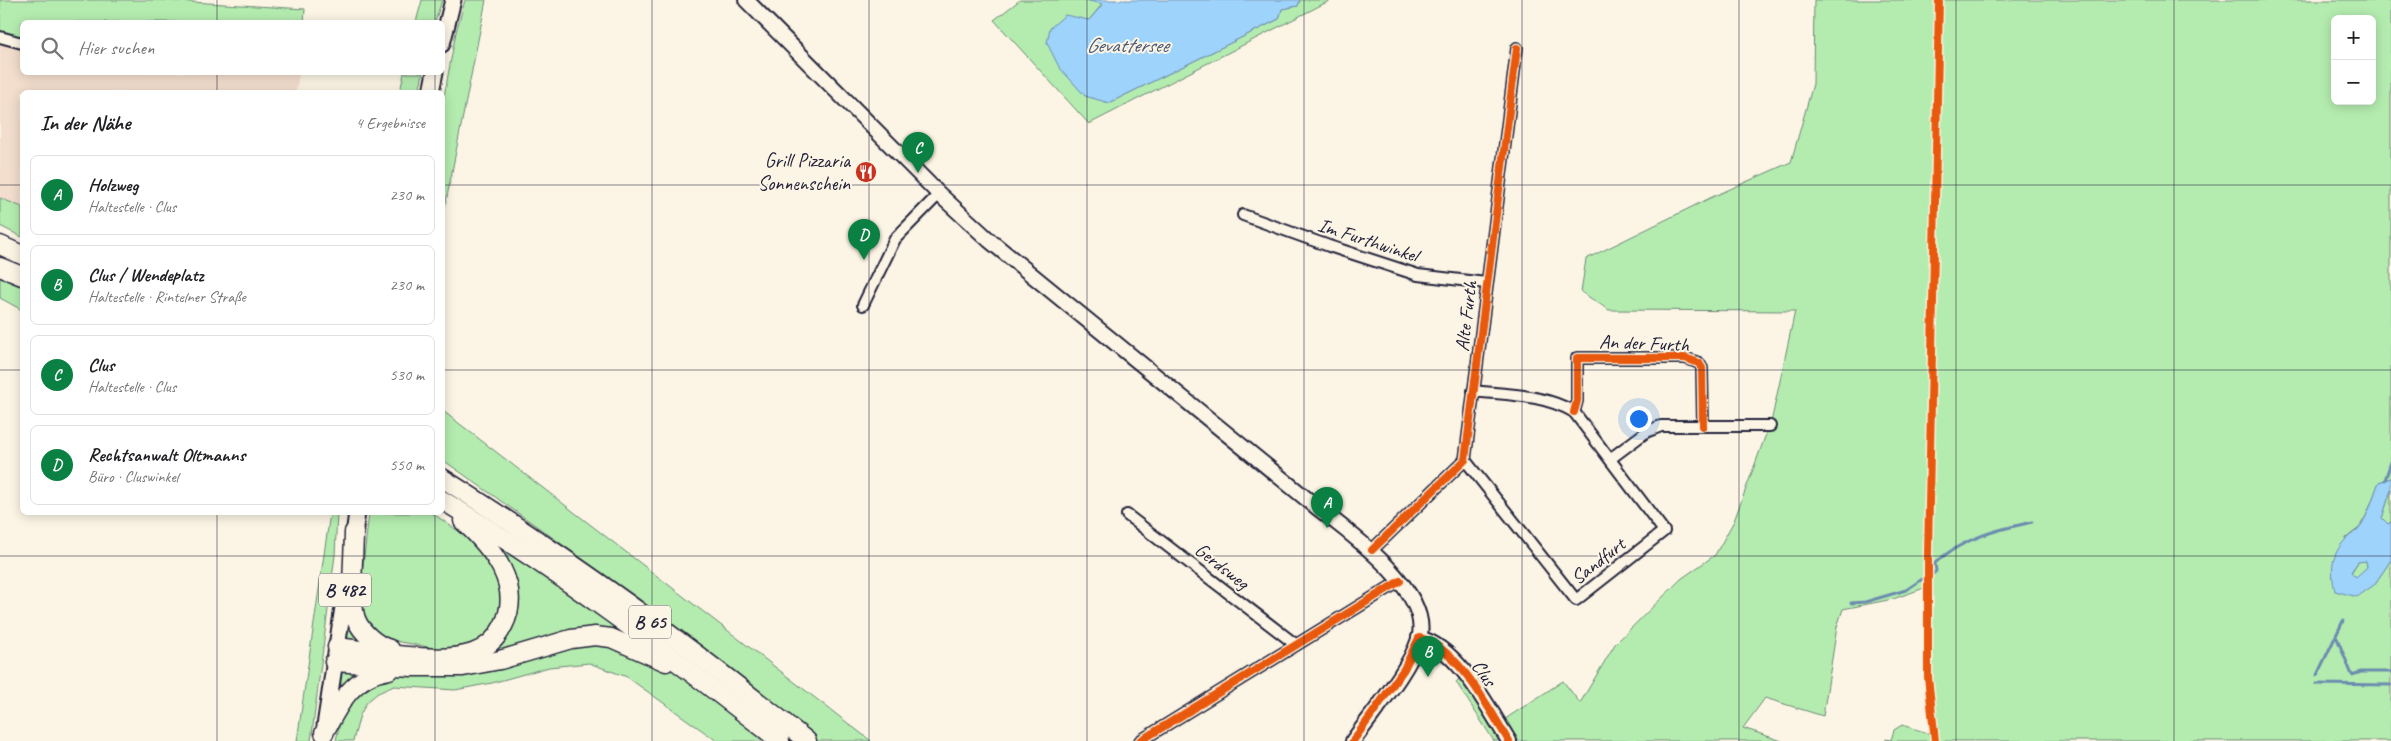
<!DOCTYPE html>
<html lang="de">
<head>
<meta charset="utf-8">
<style>
  :root { --surface:#fff; --page:#f2f2f2; --text:#202124; --muted:#757577; --line:#e0e0e0; --accent:#0b8043 }
  body { margin:0; font-family:Caveat,sans-serif; background:var(--page); color:var(--text) }
  .controls { position:absolute; right:15px; top:15px; display:grid; overflow:hidden; border-radius:8px; box-shadow:0 2px 12px #0003 }
  .controls button { width:45px; height:45px; display:grid; place-items:center; padding:0; border:0; border-bottom:1px solid var(--line); background:var(--surface); color:var(--text); font:25px sans-serif }
  .you { position:absolute; left:1638px; top:418px; width:18px; height:18px; margin:-12px; border:4px solid #fff; border-radius:50%; background:#1a73e8; box-shadow:0 0 0 8px #1a73e833 }
  .badge { display:grid; place-items:center; width:32px; height:32px; border-radius:50%; background:var(--accent); color:#fff; font-size:16px; font-weight:700 }
  .pin { position:absolute; translate:-50% -41px; filter:drop-shadow(0 1px 2px #0008) }
  .pin::after { content:''; position:absolute; top:26px; width:18px; height:15px; background:inherit; clip-path:polygon(0 0,100% 0,50% 100%) }
  .list { margin:0; padding:0; list-style:none }
  h2 { display:flex; justify-content:space-between; align-items:center; height:65px; margin:0; padding:0 20px; font-size:21px }
  h2 small { font-size:16px; font-weight:400; color:var(--muted) }
  .list li { display:grid; grid-template-columns:32px 1fr auto; gap:15px; align-items:center; box-sizing:border-box; height:80px; margin:0 10px 10px; padding:0 10px; border:1px solid var(--line); border-radius:8px }
  .list b { display:block; font-size:19px; white-space:nowrap }
  .list p { margin:0; font-size:16px; white-space:nowrap; color:var(--muted) }
  .list em { font-size:16px; font-style:normal; color:var(--muted) }
  .icon { flex:none; width:28px; height:28px; fill:none; stroke:currentColor; stroke-width:2; stroke-linecap:round; stroke-linejoin:round }
  .map { position:relative; flex:none; width:2391px; height:741px; overflow:hidden }
  .search { position:absolute; background:var(--surface); box-shadow:0 2px 12px #0003; left:20px; top:20px; width:425px; height:55px; display:flex; align-items:center; gap:12px; box-sizing:border-box; padding:0 18px; border-radius:8px; color:var(--muted); font-size:19px }
  .panel { position:absolute; background:var(--surface); box-shadow:0 2px 12px #0003; left:20px; top:90px; width:425px; height:425px; border-radius:8px }
  .map>svg:first-child { display:block }
</style>
</head>
<body>
<div class="map">
<svg width="2391" height="741" viewBox="0 0 2391 741">
  <rect width="100%" height="100%" fill="#fcf5e5"/>
  <filter id="ink" filterUnits="userSpaceOnUse"><feTurbulence type="fractalNoise" baseFrequency=".02" numOctaves="2"/><feDisplacementMap in="SourceGraphic" scale="10" xChannelSelector="R" yChannelSelector="G"/><feConvolveMatrix kernelMatrix="1 2 1 2 8 2 1 2 1" color-interpolation-filters="sRGB"/></filter>
  <g filter="url(#ink)">
    <!-- built -->
    <polygon fill="#f3decd" points="0,41 22,47 22,72 299,73 296,92 22,92 22,207 0,198"/>
    <!-- green -->
    <g fill="#b4ecaf" stroke="#6b8775" fill-rule="evenodd">
      <polygon points="0,0 159,0 305,9 304,22 22,22 22,38 0,32"/>
      <polygon points="422,0 442,0 435,22 416,22"/>
      <polygon points="465,0 486,0 443,217 443,102 456,32"/>
      <polygon points="1020,0 1085,0 1103,3 1089,20 1109,103 1279,19 1282,9 1298,6 1300,0 1331,0 1089,124 994,20"/>
      <path d="M1814 0H2391V478L2379 482 2367 514 2359 528 2346 538 2331 577 2374 585 2391 560V741H1936L1933 734 1929 679 1930 588 1927 587 1893 599 1843 609 1837 627 1823 716 1765 698 1743 728 1782 741H1494L1456 682 1465 673 1499 723 1563 681 1580 703 1615 644 1681 579 1715 555 1734 521 1772 418 1795 311 1609 310 1581 292 1586 259 1710 198 1791 162 1813 84ZM2335 19H2372V101H2335Z"/>
      <polygon points="404,73 423,73 419,92 400,92"/>
      <polygon points="0,198 22,207 22,237 0,226"/>
      <polygon points="0,277 22,287 22,310 0,298"/>
      <path d="M443 411 871 741H717L627 677 589 663 549 667 492 683 455 690 394 686 378 693 367 702 360 715 353 741H336C342 705 358 677 397 675L507 630 491 540 623 632 645 603 443 460Z"/>
      <polygon points="2391,490 2391,522 2388,524 2382,518"/>
      <polygon points="330,513 337,513 335,555 311,741 297,741"/>
      <polygon points="369,513 432,513 467,537 493,561 502,582 503,607 491,632 467,647 440,649 400,642 377,634 365,622 359,601"/>
      <polygon points="2366,560 2367,567 2357,578 2351,573 2358,562"/>
      <polygon points="349,613 376,646 346,642"/>
      <polygon points="340,667 370,669 337,701"/>
      <polygon points="1902,725 1931,734 1933,741 1886,741 1886,739 1891,740 1894,730"/>
    </g>
    <!-- water -->
    <g fill="#9ed3fc" stroke="#6c8caf" fill-rule="evenodd">
      <polygon points="1085,0 1300,0 1298,6 1282,9 1279,19 1109,103 1085,96 1059,67 1047,43 1050,28 1065,15 1089,20 1103,4"/>
      <path d="M2391 478V490L2382 518 2388 524 2391 522V560L2374 585 2357 597 2335 591C2330 570 2331 554 2347 538 2351 534 2356 532 2359 528 2369 515 2373 496 2379 482ZM2366 561 2367 567 2356 577 2351 572 2358 562Z"/>
    </g>
    <g fill="none" stroke-linecap="round" stroke-linejoin="round">
      <!-- stream -->
      <g stroke="#6c8caf" stroke-width="3">
        <polyline points="2385,480 2391,462"/>
        <path d="M1931 576 1936 571 1935 563C1963 538 1996 530 2032 522"/>
        <polyline points="1851,603 1865,602 1906,590 1924,578"/>
        <polyline points="2337,638 2352,675 2361,672 2391,672"/>
        <polyline points="2317,675 2343,621"/>
        <polyline points="2316,684 2391,685"/>
      </g>
      <!-- street casing -->
      <g stroke="#22223b" stroke-width="14">
        <g id="street">
          <polyline points="0,37 22,43"/>
          <polyline points="1243,215 1329,246 1418,275 1486,283"/>
          <polyline points="863,305 895,239 939,194"/>
          <polyline points="1574,412 1577,401 1577,358 1685,358 1699,363 1702,368 1703,426"/>
          <polyline points="1610,459 1646,432 1661,426 1770,426"/>
          <path d="M1465 460 1576 600 1664 531 1574 412C1544 394 1507 395 1473 391"/>
          <polyline points="1127,515 1295,644"/>
          <polyline points="1372,550 1465,460 1517,48"/>
          <polyline points="1140,741 1400,581"/>
        </g>
      </g>
      <!-- secondary casing -->
      <g stroke="#22223b" stroke-width="18">
        <g id="secondary">
          <path d="M746 0 939 194 989 240 1319 509C1350 533 1433 592 1419 639 1409 671 1373 712 1353 741"/>
          <path d="M1419 638C1459 648 1488 708 1509 741"/>
        </g>
      </g>
      <!-- primary casing -->
      <g stroke="#22223b" stroke-width="19">
        <g id="primary">
          <polyline points="442,44 453,0"/>
          <polyline points="431,92 435,72"/>
          <polyline points="353,543 357,512"/>
          <polyline points="325,726 347,581"/>
        </g>
      </g>
      <!-- highway casing -->
      <g stroke="#22223b" stroke-width="21">
        <g id="highway">
          <polyline points="0,245 22,255"/>
          <polyline points="0,267 22,276"/>
          <path d="M442 478C569 558 691 647 807 741"/>
          <path d="M442 500C561 572 671 656 780 741"/>
          <path d="M354 532C354 554 349 600 356 619 361 632 377 646 390 649"/>
          <path d="M337 647C373 651 439 665 473 653 487 648 497 638 503 626 524 586 492 548 463 521"/>
          <polyline points="334,662 412,667 463,667 500,660 571,639 595,636 611,638 666,662"/>
          <path d="M324 733C339 704 353 675 389 670"/>
        </g>
      </g>
      <!-- street -->
      <use href="#street" stroke="#fcf5e5" stroke-width="10"/>
      <!-- secondary -->
      <use href="#secondary" stroke="#fcf5e5" stroke-width="14"/>
      <!-- primary -->
      <use href="#primary" stroke="#fcf5e5" stroke-width="15"/>
      <!-- highway -->
      <use href="#highway" stroke="#fcf5e5" stroke-width="18"/>
      <!-- cycleway casing -->
      <g stroke="#fcf5e5" stroke-width="11">
        <g id="cycleway">
          <polyline points="1574,412 1577,401 1577,358 1685,358 1699,363 1702,368 1703,426"/>
          <polyline points="1372,550 1465,460 1517,48"/>
          <polyline points="1140,741 1400,581"/>
          <path d="M1353 741 1404 669 1419 638C1459 648 1488 708 1509 741"/>
          <polyline points="1935,741 1928,677 1928,554 1939,0"/>
        </g>
      </g>
      <!-- cycleway -->
      <use href="#cycleway" stroke="#e8590c" stroke-width="8"/>
    </g>
  </g>
  <!-- grid -->
  <path fill="none" stroke="#22223b" stroke-width="1" stroke-opacity="0.55" d="M217 0V22M435 0V22M652 0V741M869 0V741M1087 0V741M1304 0V741M1522 0V741M1739 0V741M1956 0V741M2174 0V741M217 72V92M435 72V92M0 185H22M442 185H2391M0 370H22M442 370H2391M217 512V741M435 512V741M0 556H2391"/>
  <!-- icons -->
  <defs>
    <g id="restaurant-disc" transform="scale(1.125)"><circle r="9.5" fill="#c8321e" stroke="#fcf5e5"/><path d="M-5-6h1v4h1v-4h1v4h1v-4h1v5L-1.5 .5V6h-2V.5L-5-1ZM5-6V6H3V1.5H1.5Q1.5-4 5-6Z" fill="#fff"/></g>
  </defs>
  <g fill-rule="evenodd">
    <use href="#restaurant-disc" x="866" y="172"/>
  </g>
  <g text-anchor="middle" dominant-baseline="central" stroke-width="4" stroke-linejoin="round" paint-order="stroke">
    <!-- shield labels -->
    <g fill="#fcf5e5" stroke="#63616e" stroke-width="1">
      <rect x="319" y="573.5" width="52" height="33" rx="4"/>
      <rect x="629" y="605.5" width="42" height="33" rx="4"/>
    </g>
    <g font-size="19" font-weight="bold" fill="#22223b">
      <text x="345" y="590">B 482</text>
      <text x="650" y="622">B 65</text>
    </g>
    <!-- poi labels -->
    <g font-size="20" fill="#22223b" stroke="#fcf5e5" text-anchor="end">
      <text x="850" y="160">Grill Pizzaria<tspan x="850" dy="23">Sonnenschein</tspan></text>
    </g>
    <!-- street labels -->
    <g font-size="20" fill="#22223b" stroke="#fcf5e5">
      <text transform="translate(1368 240) rotate(18)">Im Furthwinkel</text>
      <text transform="translate(1466 316) rotate(-83)">Alte Furth</text>
      <text transform="translate(1644 343) rotate(2)">An der Furth</text>
      <text transform="translate(1598 561) rotate(-38)">Sandfurt</text>
      <text transform="translate(1222 566) rotate(38)">Gerdsweg</text>
      <text transform="translate(1484 673) rotate(55)">Clus</text>
    </g>
    <!-- water labels -->
    <g font-size="21" font-style="italic" fill="#475775" stroke="#fcf5e5">
      <text x="1127" y="45">Gevattersee</text>
    </g>
  </g>
</svg>
<div class="controls">
<button>+</button>
<button>−</button>
</div>
<div class="you"></div>
<div class="pin badge" style="left:1327px;top:528px">A</div>
<div class="pin badge" style="left:1428px;top:677px">B</div>
<div class="pin badge" style="left:918px;top:173px">C</div>
<div class="pin badge" style="left:864px;top:260px">D</div>
<div class="search"><svg class="icon" aria-label="search" viewBox="0 0 24 24"><circle cx="10" cy="10" r="6"/><path d="M15 15l6 6"/></svg>Hier suchen</div>
<section class="panel">
<h2>In der Nähe<small>4 Ergebnisse</small></h2>
<ul class="list">
<li><span class="badge">A</span><div><b>Holzweg</b><p>Haltestelle · Clus</p></div><em>230 m</em></li>
<li><span class="badge">B</span><div><b>Clus / Wendeplatz</b><p>Haltestelle · Rintelner Straße</p></div><em>230 m</em></li>
<li><span class="badge">C</span><div><b>Clus</b><p>Haltestelle · Clus</p></div><em>530 m</em></li>
<li><span class="badge">D</span><div><b>Rechtsanwalt Oltmanns</b><p>Büro · Cluswinkel</p></div><em>550 m</em></li>
</ul>
</section>
</div>
</body>
</html>
